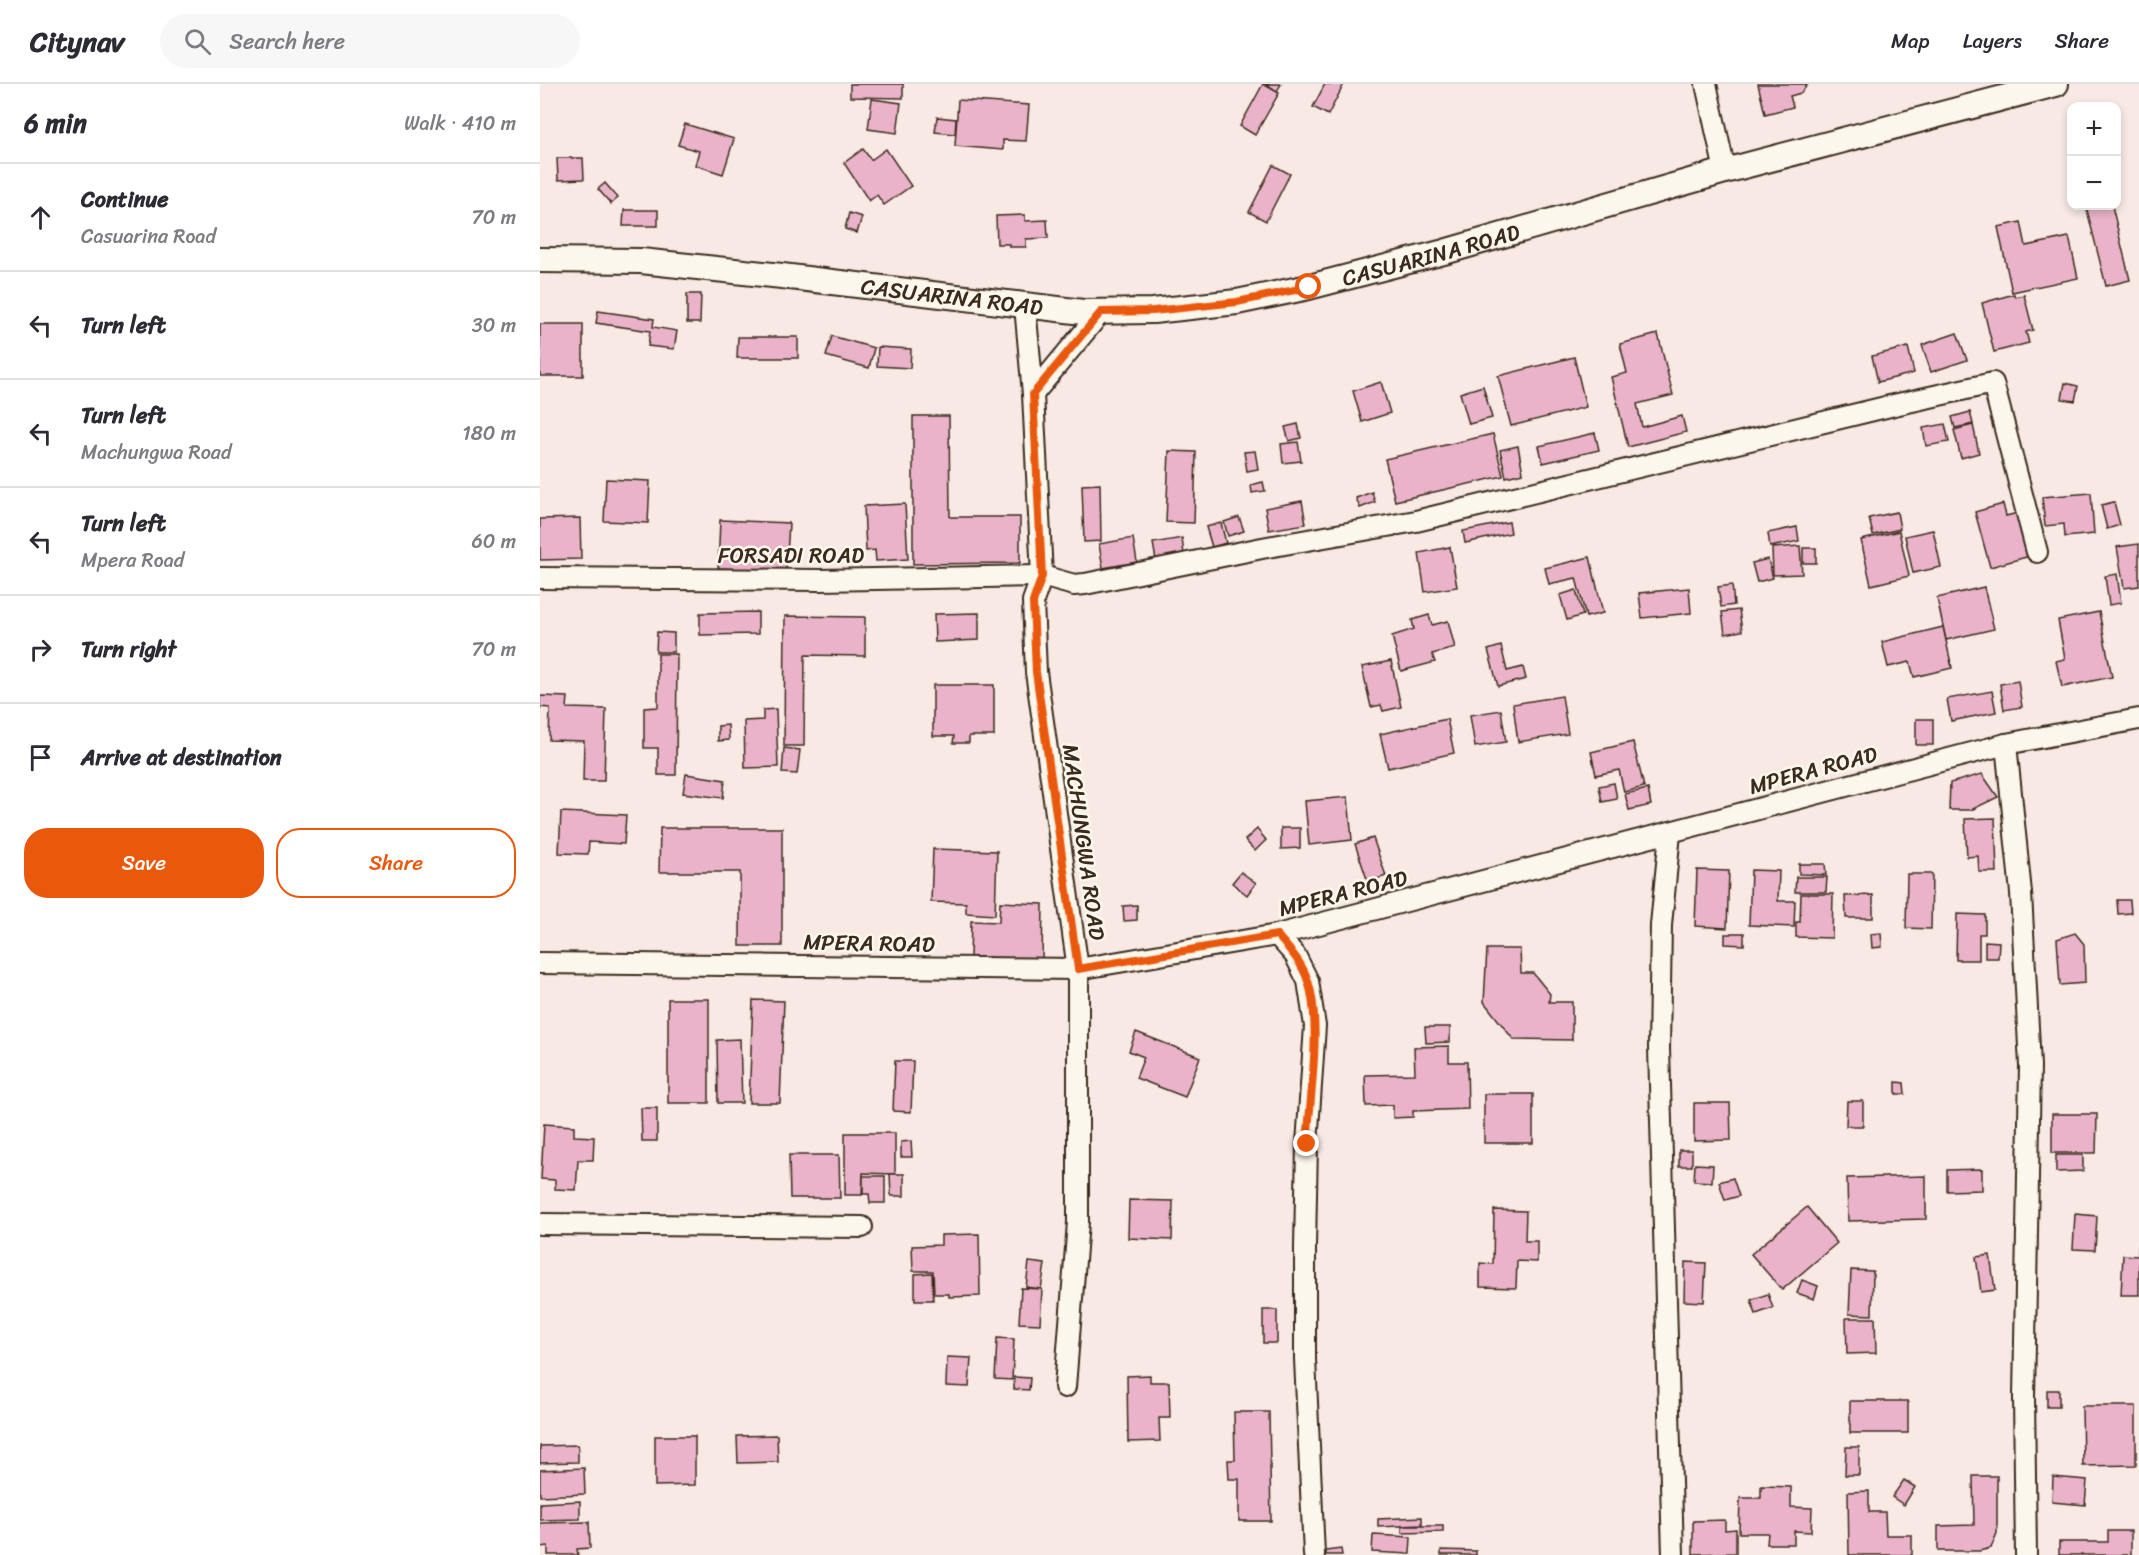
<!DOCTYPE html>
<html lang="en">
<head>
<meta charset="utf-8">
<style>
  :root { --surface:#fff; --page:#f7f7f7; --text:#2b2b33; --muted:#7c7c81; --line:#e1e1e2; --accent:#ea580c }
  body { margin:0; font-family:Sriracha,sans-serif; background:var(--page); color:var(--text) }
  .controls { position:absolute; right:18px; top:18px; display:grid; overflow:hidden; border-radius:12px; box-shadow:0 3px 9px #0003 }
  .controls button { width:54px; height:54px; display:grid; place-items:center; padding:0; border:0; border-bottom:2px solid var(--line); background:var(--surface); color:var(--text); font:30px sans-serif }
  .stop { position:absolute; width:18px; height:18px; margin:-14px; border:4px solid #ea580c; border-radius:50%; background:#fff }
  .stop.end { background:#ea580c; border-color:#fff; box-shadow:0 2px 6px #0008 }
  .list { margin:0; padding:0; list-style:none }
  h2 { display:flex; justify-content:space-between; align-items:center; height:78px; margin:0; padding:0 24px; font-size:26px }
  h2 small { font-size:20px; font-weight:400; color:var(--muted) }
  .list li { display:grid; grid-template-columns:39px 1fr auto; gap:18px; align-items:center; box-sizing:border-box; height:108px; padding:0 24px; border-top:2px solid var(--line) }
  .list b { display:block; font-size:22px; white-space:nowrap }
  .list p { margin:0; font-size:20px; white-space:nowrap; color:var(--muted) }
  .list em { font-size:20px; font-style:normal; color:var(--muted) }
  .actions { display:flex; gap:12px; padding:18px 24px }
  .actions a { flex:1; padding:14px 0; border:2px solid var(--accent); border-radius:24px; text-align:center; font-size:21px; color:var(--accent) }
  .actions .main { background:var(--accent); color:#fff }
  .icon { flex:none; width:33px; height:33px; fill:none; stroke:currentColor; stroke-width:2; stroke-linecap:round; stroke-linejoin:round }
  .map { position:relative; flex:none; width:1599px; height:1471px; overflow:hidden }
  header { display:flex; align-items:center; gap:36px; box-sizing:border-box; height:84px; padding:0 30px; background:var(--surface); border-bottom:2px solid var(--line) }
  header strong { font-size:28px }
  nav { display:flex; gap:33px; margin-inline-start:auto; font-size:21px }
  .search { width:420px; height:54px; background:var(--page); display:flex; align-items:center; gap:15px; box-sizing:border-box; padding:0 21px; border-radius:33px; color:var(--muted); font-size:22px }
  main { display:flex }
  aside { flex:1; background:var(--surface) }
  .map>svg:first-child { display:block }
</style>
</head>
<body>
<header>
<strong>Citynav</strong>
<div class="search"><svg class="icon" aria-label="search" viewBox="0 0 24 24"><circle cx="10" cy="10" r="6"/><path d="M15 15l6 6"/></svg>Search here</div>
<nav><a>Map</a><a>Layers</a><a>Share</a></nav>
</header>
<main>
<aside>
<h2>6 min<small>Walk · 410 m</small></h2>
<ul class="list">
<li><svg class="icon" aria-label="ahead" viewBox="0 0 24 24"><path d="M12 20V5M6 11l6-6 6 6"/></svg><div><b>Continue</b><p>Casuarina Road</p></div><em>70 m</em></li>
<li><svg class="icon" aria-label="left" viewBox="0 0 24 24"><path d="M17 20v-9H6M10 6l-5 5 5 5"/></svg><div><b>Turn left</b></div><em>30 m</em></li>
<li><svg class="icon" aria-label="left" viewBox="0 0 24 24"><path d="M17 20v-9H6M10 6l-5 5 5 5"/></svg><div><b>Turn left</b><p>Machungwa Road</p></div><em>180 m</em></li>
<li><svg class="icon" aria-label="left" viewBox="0 0 24 24"><path d="M17 20v-9H6M10 6l-5 5 5 5"/></svg><div><b>Turn left</b><p>Mpera Road</p></div><em>60 m</em></li>
<li><svg class="icon" aria-label="right" viewBox="0 0 24 24"><path d="M7 20v-9h11M14 6l5 5-5 5"/></svg><div><b>Turn right</b></div><em>70 m</em></li>
<li><svg class="icon" aria-label="arrive" viewBox="0 0 24 24"><path d="M6 21V4h12l-3 4 3 4H6"/></svg><div><b>Arrive at destination</b></div></li>
</ul>
<div class="actions"><a class="main">Save</a><a>Share</a></div>
</aside>
<div class="map">
<svg width="1599" height="1471" viewBox="0 0 1599 1471">
  <rect width="100%" height="100%" fill="#f8e9e5"/>
  <filter id="ink" filterUnits="userSpaceOnUse"><feTurbulence type="fractalNoise" baseFrequency=".0167" numOctaves="2"/><feDisplacementMap in="SourceGraphic" scale="12" xChannelSelector="R" yChannelSelector="G"/><feConvolveMatrix kernelMatrix="1 2 1 2 8 2 1 2 1" color-interpolation-filters="sRGB"/></filter>
  <g filter="url(#ink)">
    <!-- building -->
    <g fill="#ebb3c9" stroke="#3b2a1e" stroke-width="1.5">
      <polygon points="310,0 363,0 363,14 310,13"/>
      <polygon points="723,0 739,9 715,51 700,42"/>
      <polygon points="726,0 741,0 737,7"/>
      <polygon points="785,0 804,0 788,31 773,23"/>
      <polygon points="1218,0 1268,0 1261,9 1250,12 1253,23 1225,30"/>
      <polygon points="332,15 361,19 357,49 328,45"/>
      <polygon points="418,16 489,21 486,57 463,56 463,66 415,62"/>
      <polygon points="397,33 416,35 415,50 395,48"/>
      <polygon points="145,40 194,55 183,90 155,81 159,67 138,61"/>
      <polygon points="323,65 331,76 346,65 371,102 344,121 337,111 329,117 304,79"/>
      <polygon points="17,74 43,74 44,95 18,96"/>
      <polygon points="733,81 750,90 726,137 709,128"/>
      <polygon points="65,99 78,114 71,120 58,105"/>
      <polygon points="1546,122 1572,122 1590,196 1566,202"/>
      <polygon points="84,126 118,126 118,142 83,142"/>
      <polygon points="309,129 322,133 317,149 305,145"/>
      <polygon points="485,131 485,137 507,136 508,154 486,155 486,163 469,163 469,160 457,160 456,132"/>
      <polygon points="1481,138 1486,162 1529,153 1538,194 1472,208 1458,143"/>
      <polygon points="147,210 161,210 160,239 147,239"/>
      <polygon points="1474,210 1475,213 1484,211 1493,246 1486,248 1489,259 1454,268 1442,219"/>
      <polygon points="58,227 114,235 113,243 137,247 134,265 108,262 110,247 56,239"/>
      <rect x="0" y="240" width="43" height="52"/>
      <polygon points="1417,249 1427,276 1391,288 1382,261"/>
      <polygon points="1118,250 1133,311 1097,320 1102,343 1142,332 1146,348 1088,363 1071,293 1087,289 1080,260"/>
      <polygon points="292,252 334,264 329,284 286,272"/>
      <polygon points="198,253 258,253 258,274 197,274"/>
      <polygon points="338,263 371,265 370,284 337,282"/>
      <polygon points="1368,263 1374,289 1338,298 1332,272"/>
      <polygon points="1034,273 1046,323 971,342 958,292"/>
      <polygon points="841,298 850,329 822,338 813,307"/>
      <polygon points="1525,299 1538,302 1535,317 1522,315"/>
      <polygon points="943,302 952,334 929,340 920,309"/>
      <polygon points="1430,328 1433,340 1415,344 1412,333"/>
      <polygon points="373,332 409,332 410,433 480,433 480,479 373,480"/>
      <polygon points="758,340 761,354 749,357 745,343"/>
      <polygon points="1405,340 1409,358 1386,362 1383,344"/>
      <polygon points="1433,341 1439,369 1421,374 1414,346"/>
      <polygon points="1055,349 1059,366 1003,379 999,362"/>
      <polygon points="953,350 963,392 855,417 845,375"/>
      <polygon points="758,358 761,377 743,379 741,360"/>
      <polygon points="978,362 983,389 966,393 960,366"/>
      <polygon points="629,367 656,368 654,439 626,438"/>
      <polygon points="715,367 718,385 707,387 704,368"/>
      <polygon points="66,395 110,397 108,439 64,437"/>
      <polygon points="723,398 725,407 712,409 711,401"/>
      <polygon points="560,400 561,457 544,458 542,401"/>
      <polygon points="832,408 835,418 820,424 816,414"/>
      <polygon points="1551,409 1554,450 1525,453 1524,440 1505,442 1502,413"/>
      <polygon points="762,417 766,440 729,446 725,424"/>
      <polygon points="1574,418 1580,441 1567,445 1561,421"/>
      <polygon points="365,420 368,475 336,477 335,466 326,467 324,422"/>
      <polygon points="1463,420 1466,432 1478,429 1490,472 1450,483 1435,428"/>
      <polygon points="1357,428 1360,445 1333,451 1329,434"/>
      <polygon points="699,433 704,447 688,452 684,438"/>
      <polygon points="40,434 41,475 0,476 0,435"/>
      <polygon points="180,436 249,439 246,487 178,484"/>
      <polygon points="969,438 971,449 925,459 923,447"/>
      <polygon points="681,439 686,459 672,463 666,443"/>
      <polygon points="1257,443 1259,457 1230,463 1228,449"/>
      <polygon points="1393,446 1401,483 1373,489 1365,452"/>
      <polygon points="1359,447 1369,492 1331,501 1321,456"/>
      <polygon points="593,454 597,478 563,484 559,460"/>
      <polygon points="642,454 644,471 616,476 613,459"/>
      <polygon points="1599,460 1599,502 1584,504 1577,463"/>
      <polygon points="1260,462 1262,490 1233,491 1232,464"/>
      <polygon points="910,463 917,503 885,508 879,469"/>
      <rect x="1263" y="464" width="13" height="15"/>
      <polygon points="1050,473 1063,529 1046,533 1036,494 1009,500 1005,484"/>
      <polygon points="1228,475 1233,494 1217,498 1212,479"/>
      <polygon points="1577,490 1581,519 1569,521 1565,492"/>
      <polygon points="1192,501 1194,521 1181,523 1178,503"/>
      <polygon points="1444,503 1454,545 1406,556 1397,514"/>
      <polygon points="1149,504 1151,529 1102,534 1099,509"/>
      <polygon points="1036,506 1043,531 1027,536 1020,511"/>
      <polygon points="1199,526 1202,547 1185,550 1182,528"/>
      <polygon points="218,528 218,550 160,551 160,529"/>
      <polygon points="1559,528 1572,593 1522,603 1516,577 1525,575 1518,536"/>
      <polygon points="439,529 439,556 395,558 394,530"/>
      <polygon points="889,531 892,541 908,537 915,564 892,570 895,578 861,587 852,552 874,545 872,536"/>
      <polygon points="245,532 325,533 325,572 265,571 264,662 244,662"/>
      <polygon points="1403,543 1412,584 1374,593 1370,578 1348,583 1342,558"/>
      <polygon points="117,548 134,549 134,568 116,568"/>
      <polygon points="961,562 967,587 983,583 986,595 958,602 948,566"/>
      <polygon points="118,570 137,570 136,691 118,691 118,664 104,664 104,624 118,623"/>
      <polygon points="851,577 861,623 843,627 841,621 831,623 822,583"/>
      <polygon points="1478,597 1482,623 1464,626 1460,600"/>
      <polygon points="393,601 454,601 454,652 429,652 429,659 413,659 414,652 393,652"/>
      <polygon points="1452,607 1456,628 1411,637 1407,615"/>
      <polygon points="0,612 28,613 27,624 66,625 64,697 43,697 44,657 9,656 10,624 0,623"/>
      <polygon points="1022,612 1028,650 978,658 973,620"/>
      <polygon points="236,625 238,683 205,684 204,637 223,636 223,626"/>
      <polygon points="961,626 966,658 935,663 930,631"/>
      <polygon points="907,635 914,669 848,684 840,650"/>
      <rect x="1376" y="635" width="17" height="26"/>
      <polygon points="188,641 189,656 178,657 178,642"/>
      <polygon points="1093,658 1104,703 1084,708 1079,686 1056,691 1051,668"/>
      <polygon points="244,664 260,666 257,690 242,689"/>
      <polygon points="146,690 185,696 183,714 143,709"/>
      <polygon points="1442,690 1458,713 1431,726 1409,726 1410,699"/>
      <polygon points="1074,699 1077,715 1062,718 1059,702"/>
      <polygon points="1108,705 1111,721 1089,726 1085,710"/>
      <polygon points="808,713 812,756 769,761 765,717"/>
      <polygon points="21,728 86,731 84,760 49,758 48,770 19,769"/>
      <polygon points="1455,734 1457,788 1439,788 1438,772 1427,773 1425,735"/>
      <polygon points="120,744 242,744 242,862 200,862 200,788 119,788"/>
      <polygon points="741,744 760,744 760,764 741,765"/>
      <polygon points="717,745 726,756 715,767 705,756"/>
      <polygon points="833,754 846,792 828,798 815,760"/>
      <polygon points="393,765 457,767 455,831 426,829 426,819 391,818"/>
      <polygon points="1259,780 1285,780 1286,791 1259,790"/>
      <polygon points="1157,786 1189,787 1187,844 1155,842"/>
      <polygon points="1211,786 1239,787 1238,817 1255,817 1254,843 1209,841"/>
      <polygon points="701,788 716,799 707,811 692,799"/>
      <polygon points="1367,790 1392,790 1391,845 1366,844"/>
      <polygon points="1256,793 1287,793 1286,808 1255,808"/>
      <polygon points="1261,810 1293,810 1292,854 1256,853 1256,838 1260,838"/>
      <polygon points="1333,811 1333,834 1306,834 1305,812"/>
      <polygon points="1577,816 1590,816 1591,829 1578,830"/>
      <polygon points="460,818 503,820 502,876 430,874 431,837 459,838"/>
      <polygon points="597,821 597,836 584,837 583,822"/>
      <polygon points="1417,830 1445,831 1445,850 1439,850 1439,876 1416,876"/>
      <polygon points="1191,849 1204,849 1204,861 1185,860 1185,850 1191,850"/>
      <polygon points="1341,849 1342,863 1332,864 1331,850"/>
      <polygon points="1535,849 1544,860 1545,899 1520,901 1517,855"/>
      <polygon points="1445,857 1459,858 1458,874 1445,874"/>
      <polygon points="947,865 980,865 981,889 993,889 1010,910 1009,918 1032,918 1032,956 973,955 944,918"/>
      <rect x="128" y="915" width="41" height="104"/>
      <polygon points="213,916 244,917 240,1019 209,1019"/>
      <polygon points="885,943 910,943 910,958 886,959"/>
      <polygon points="596,948 660,973 645,1013 596,994 604,973 589,967"/>
      <polygon points="200,955 202,1019 178,1019 177,956"/>
      <polygon points="909,962 909,978 927,978 928,1025 873,1027 873,1033 853,1034 853,1021 826,1022 825,991 875,990 874,963"/>
      <polygon points="355,977 373,977 371,1028 353,1027"/>
      <polygon points="1356,998 1364,999 1365,1010 1356,1010"/>
      <rect x="944" y="1010" width="49" height="49"/>
      <polygon points="1307,1017 1323,1017 1323,1042 1306,1042"/>
      <polygon points="1154,1019 1190,1019 1191,1056 1154,1057"/>
      <polygon points="101,1024 117,1024 117,1057 102,1057"/>
      <polygon points="1512,1030 1557,1030 1556,1069 1512,1069"/>
      <polygon points="4,1040 34,1042 34,1052 54,1053 53,1076 38,1076 36,1106 15,1105 15,1096 1,1095"/>
      <polygon points="305,1049 355,1049 355,1090 323,1089 322,1111 305,1111"/>
      <polygon points="371,1057 372,1073 361,1073 361,1058"/>
      <rect x="1139" y="1066" width="13" height="16"/>
      <polygon points="249,1071 299,1071 300,1114 250,1114"/>
      <polygon points="1516,1071 1543,1071 1543,1087 1516,1088"/>
      <polygon points="1155,1080 1173,1081 1172,1098 1154,1097"/>
      <polygon points="1442,1085 1442,1106 1407,1107 1407,1086"/>
      <polygon points="350,1090 364,1090 364,1112 351,1112"/>
      <polygon points="323,1092 345,1092 345,1119 330,1119 329,1110 323,1110"/>
      <polygon points="1386,1092 1386,1135 1308,1137 1307,1094"/>
      <polygon points="1193,1094 1199,1112 1185,1116 1179,1098"/>
      <polygon points="589,1116 633,1117 632,1156 588,1154"/>
      <polygon points="1267,1123 1297,1159 1242,1206 1211,1170"/>
      <polygon points="954,1126 986,1127 985,1157 997,1157 997,1178 977,1177 976,1204 940,1203 940,1179 953,1180"/>
      <polygon points="1535,1130 1557,1132 1555,1166 1533,1165"/>
      <polygon points="439,1150 440,1212 409,1213 409,1210 394,1210 393,1187 373,1187 372,1162 401,1161 401,1151"/>
      <polygon points="1599,1154 1599,1211 1581,1211 1583,1171 1598,1172"/>
      <polygon points="1450,1171 1455,1206 1441,1208 1436,1173"/>
      <polygon points="489,1178 505,1180 501,1205 486,1203"/>
      <polygon points="1145,1178 1166,1179 1164,1218 1144,1217"/>
      <polygon points="1311,1186 1333,1187 1332,1231 1309,1230"/>
      <polygon points="392,1189 393,1216 375,1216 375,1190"/>
      <polygon points="1262,1196 1278,1202 1274,1215 1257,1209"/>
      <polygon points="481,1204 502,1205 500,1240 479,1239"/>
      <polygon points="1228,1210 1233,1224 1216,1230 1211,1216"/>
      <rect x="723" y="1226" width="14" height="33"/>
      <polygon points="1306,1234 1335,1234 1336,1269 1307,1270"/>
      <polygon points="457,1254 474,1255 472,1296 455,1295"/>
      <polygon points="407,1273 431,1274 429,1303 406,1302"/>
      <polygon points="610,1291 610,1298 629,1298 630,1334 619,1334 620,1357 588,1358 587,1292"/>
      <polygon points="474,1293 490,1294 489,1306 474,1305"/>
      <rect x="1507" y="1306" width="12" height="17"/>
      <rect x="1310" y="1317" width="58" height="32"/>
      <polygon points="1542,1322 1596,1322 1596,1381 1543,1382"/>
      <polygon points="694,1328 729,1328 731,1437 699,1437 699,1395 689,1395 688,1376 695,1376"/>
      <polygon points="237,1351 238,1378 198,1379 197,1352"/>
      <polygon points="115,1352 155,1352 155,1401 115,1402"/>
      <polygon points="38,1361 38,1378 0,1379 0,1362"/>
      <polygon points="1306,1363 1319,1363 1319,1391 1305,1391"/>
      <polygon points="44,1384 45,1410 0,1412 0,1386"/>
      <polygon points="1433,1392 1457,1392 1457,1449 1451,1464 1439,1467 1398,1467 1398,1442 1434,1441"/>
      <polygon points="1513,1393 1547,1396 1545,1421 1512,1418"/>
      <polygon points="1364,1396 1375,1403 1364,1421 1352,1413"/>
      <polygon points="1221,1402 1251,1403 1251,1423 1272,1424 1271,1448 1254,1447 1254,1460 1227,1460 1228,1449 1199,1449 1200,1414 1221,1414"/>
      <polygon points="1329,1407 1329,1428 1345,1428 1346,1451 1372,1451 1372,1471 1309,1471 1308,1408"/>
      <polygon points="40,1417 40,1435 0,1436 0,1419"/>
      <polygon points="882,1433 882,1441 838,1443 838,1435"/>
      <polygon points="1185,1436 1185,1446 1196,1445 1196,1469 1153,1470 1153,1437"/>
      <polygon points="49,1438 50,1464 37,1465 38,1471 8,1471 8,1462 0,1463 0,1439"/>
      <polygon points="862,1442 903,1442 903,1448 862,1449"/>
      <polygon points="1568,1447 1591,1447 1591,1471 1519,1471 1519,1458 1568,1458"/>
      <polygon points="833,1451 871,1453 870,1470 832,1468"/>
      <polygon points="801,1465 802,1471 786,1471 786,1467"/>
      <polygon points="901,1466 936,1467 936,1471 901,1471"/>
    </g>
    <g fill="none" stroke-linecap="round" stroke-linejoin="round">
      <!-- minor casing -->
      <g stroke="#3b2a1e" stroke-width="24">
        <g id="minor">
          <polyline points="1166,0 1185,87"/>
          <polyline points="485,222 493,310 502,492 493,517 496,588 538,885 538,1138 525,1303"/>
          <polyline points="493,310 561,228"/>
          <polyline points="0,494 280,496 502,492 534,501 545,500 722,464 876,437 1354,321 1453,299 1497,468"/>
          <polyline points="1466,660 1481,809 1490,982 1484,1313 1486,1471"/>
          <polyline points="1130,749 1121,841 1119,964 1133,1471"/>
          <polyline points="737,851 755,871 768,897 775,942 767,1060 765,1163 765,1275 774,1471"/>
          <polyline points="0,879 538,885 737,851 1466,660 1599,635"/>
          <polyline points="0,1140 322,1143"/>
        </g>
      </g>
      <!-- tertiary casing -->
      <g stroke="#3b2a1e" stroke-width="28">
        <g id="tertiary">
          <path id="s1" d="M0 176 101 177 242 192 543 228 613 227 697 218 769 203 904 168 1185 87 1516 0"/>
        </g>
      </g>
      <!-- minor -->
      <use href="#minor" stroke="#fbf7ec" stroke-width="20"/>
      <!-- tertiary -->
      <use href="#tertiary" stroke="#fbf7ec" stroke-width="24"/>
    </g>
  </g>
  <g fill="none" stroke-linecap="round" stroke-linejoin="round" filter="url(#ink)">
    <!-- route -->
    <path stroke="#ea580c" stroke-width="8" d="M767 1060C770 1014 782 939 768 897 762 878 749 865 737 851L538 885 496 588 493 518 502 492 493 310 561 228 613 227 697 218 769 203"/>
  </g>
  <g text-anchor="middle" dominant-baseline="central" stroke-width="5" stroke-linejoin="round" paint-order="stroke">
    <!-- street labels -->
    <g font-size="22" fill="#3b2a1e" stroke="#fbf7ec">
      <text stroke="none"><textPath href="#s1" startOffset="900">CASUARINA ROAD</textPath></text>
      <text stroke="none"><textPath href="#s1" startOffset="414">CASUARINA ROAD</textPath></text>
      <text x="251" y="471">FORSADI ROAD</text>
      <text transform="translate(1273 686) rotate(-15)">MPERA ROAD</text>
      <text transform="translate(544 758) rotate(82)">MACHUNGWA ROAD</text>
      <text transform="translate(803 809) rotate(-14)">MPERA ROAD</text>
      <text transform="translate(329 859) rotate(1)">MPERA ROAD</text>
    </g>
  </g>
</svg>
<div class="controls">
<button>+</button>
<button>−</button>
</div>
<div class="stop" style="left:769px;top:203px"></div>
<div class="stop end" style="left:767px;top:1060px"></div>
</div>
</main>
</body>
</html>
